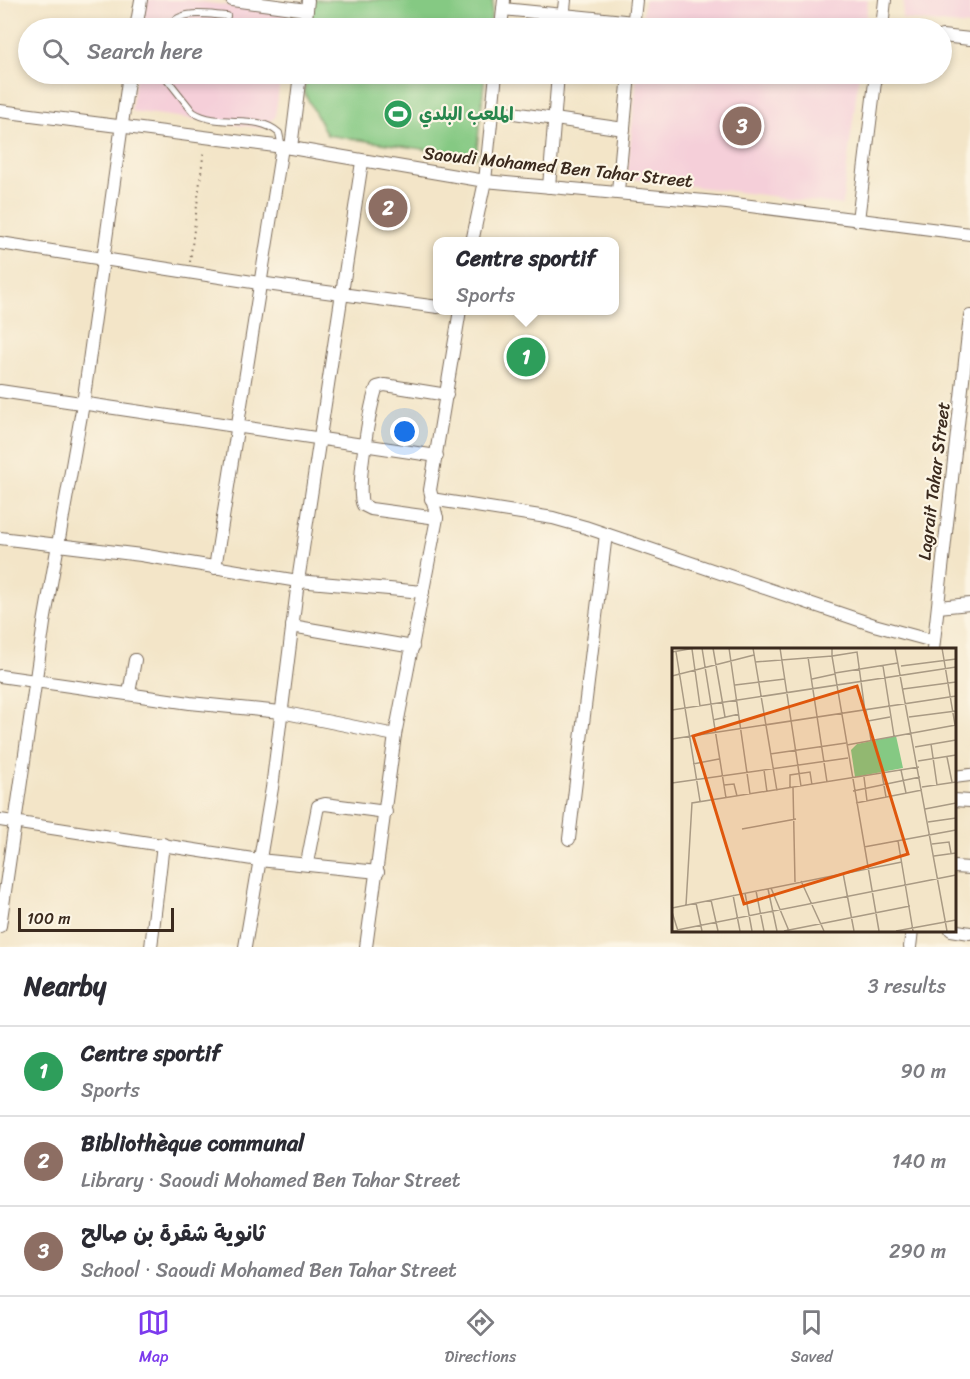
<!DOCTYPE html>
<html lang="en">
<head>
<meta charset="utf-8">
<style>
  :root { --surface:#fff; --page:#f7f7f7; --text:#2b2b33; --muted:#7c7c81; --line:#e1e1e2; --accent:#7c3aed }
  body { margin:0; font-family:Sriracha,"Playpen Sans Arabic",sans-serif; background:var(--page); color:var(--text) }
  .scale { position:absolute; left:18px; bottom:15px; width:156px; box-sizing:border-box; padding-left:6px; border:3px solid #3b2a1e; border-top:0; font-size:16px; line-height:21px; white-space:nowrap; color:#3b2a1e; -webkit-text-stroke:4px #fcf5e5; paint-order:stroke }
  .you { position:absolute; left:405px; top:432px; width:21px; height:21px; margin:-15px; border:4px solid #fff; border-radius:50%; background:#1a73e8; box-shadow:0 0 0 9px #1a73e833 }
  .badge { display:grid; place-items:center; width:39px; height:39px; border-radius:50%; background:var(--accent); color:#fff; font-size:20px; font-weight:700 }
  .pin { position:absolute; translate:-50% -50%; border:3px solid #fff; box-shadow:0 2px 6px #0006 }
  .popup { position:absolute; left:433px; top:237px; width:186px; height:78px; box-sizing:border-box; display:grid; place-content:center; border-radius:12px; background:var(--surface); filter:drop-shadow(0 2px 4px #0005); font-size:20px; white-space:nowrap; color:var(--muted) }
  .popup b { font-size:22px; color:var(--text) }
  .popup::after { content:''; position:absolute; left:50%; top:100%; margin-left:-12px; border:12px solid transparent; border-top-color:var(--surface) }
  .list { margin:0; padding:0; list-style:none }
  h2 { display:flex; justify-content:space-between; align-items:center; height:78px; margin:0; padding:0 24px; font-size:26px }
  h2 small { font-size:20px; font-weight:400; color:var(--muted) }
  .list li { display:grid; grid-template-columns:39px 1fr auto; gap:18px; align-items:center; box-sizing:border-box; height:90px; padding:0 24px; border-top:2px solid var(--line) }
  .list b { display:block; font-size:22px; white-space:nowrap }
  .list p { margin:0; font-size:20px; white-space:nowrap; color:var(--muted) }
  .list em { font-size:20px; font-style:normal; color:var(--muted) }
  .icon { flex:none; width:33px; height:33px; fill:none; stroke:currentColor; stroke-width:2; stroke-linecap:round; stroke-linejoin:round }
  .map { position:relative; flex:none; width:970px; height:947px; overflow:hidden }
  .search { position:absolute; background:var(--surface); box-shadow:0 3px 9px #0003; left:18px; right:18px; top:18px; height:66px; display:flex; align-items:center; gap:15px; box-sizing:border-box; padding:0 21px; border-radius:33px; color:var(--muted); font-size:22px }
  .sheet { height:348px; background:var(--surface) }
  nav { display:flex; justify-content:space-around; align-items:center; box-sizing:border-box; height:84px; border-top:2px solid var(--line); background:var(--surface); font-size:16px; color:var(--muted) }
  nav a { display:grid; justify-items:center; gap:3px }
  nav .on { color:var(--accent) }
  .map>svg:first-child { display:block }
</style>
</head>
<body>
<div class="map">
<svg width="970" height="947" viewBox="0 0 970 947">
  <rect width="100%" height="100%" fill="#fcf5e5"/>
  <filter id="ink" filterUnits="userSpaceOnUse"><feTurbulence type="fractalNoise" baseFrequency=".0167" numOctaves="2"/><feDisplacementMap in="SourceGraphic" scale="12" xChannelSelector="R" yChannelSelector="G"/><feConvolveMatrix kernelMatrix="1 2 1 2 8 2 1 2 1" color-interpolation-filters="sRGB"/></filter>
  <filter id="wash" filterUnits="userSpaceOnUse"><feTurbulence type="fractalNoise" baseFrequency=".008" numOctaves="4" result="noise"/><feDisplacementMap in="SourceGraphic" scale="24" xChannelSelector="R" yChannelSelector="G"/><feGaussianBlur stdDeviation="1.35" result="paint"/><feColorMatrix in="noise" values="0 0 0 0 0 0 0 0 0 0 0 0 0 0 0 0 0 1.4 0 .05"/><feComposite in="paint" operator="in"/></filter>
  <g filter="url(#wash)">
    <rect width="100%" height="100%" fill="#f3e5c8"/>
    <!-- built -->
    <g fill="#f5cfd9">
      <polygon points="145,0 186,0 288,13 287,28 142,28"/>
      <polygon points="644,0 868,0 865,28 641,28"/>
      <polygon points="904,0 970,0 970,26 902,19"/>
      <polygon points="136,74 281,74 275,117 263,128 131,111"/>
      <polygon points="637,74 859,74 842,205 627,178"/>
    </g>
    <!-- pitch -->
    <g fill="#85c983" stroke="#607a50" stroke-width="1.5">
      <polygon points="312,0 493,0 490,28 310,28"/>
      <polygon points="306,74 485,74 476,157 327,135 304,92"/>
    </g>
  </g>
  <g filter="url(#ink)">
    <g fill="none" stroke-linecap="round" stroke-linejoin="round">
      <!-- lane casing -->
      <g stroke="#7b6b5a" stroke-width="8">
        <g id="lane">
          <path d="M169 28C178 8 208 15 227 16"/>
          <path d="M163 74 193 112C219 129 256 112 279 133L282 147"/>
        </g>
      </g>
      <!-- street casing -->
      <g stroke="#7b6b5a" stroke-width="14">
        <g id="street">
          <polyline points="232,0 307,10"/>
          <polyline points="503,9 634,22"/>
          <polyline points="136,28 141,0"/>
          <polyline points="305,28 308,0"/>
          <polyline points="501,28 504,0"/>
          <polyline points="562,28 565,0"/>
          <polyline points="633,28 636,0"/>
          <polyline points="882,28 885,0"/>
          <polyline points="942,36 970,39"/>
          <polyline points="492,110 624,129"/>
          <polyline points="0,111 291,148 485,181 727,203 970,234"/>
          <polyline points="291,148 300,74"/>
          <polyline points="549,187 558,74"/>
          <polyline points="618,191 629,74"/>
          <polyline points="858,220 876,74"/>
          <polyline points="472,242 485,181 496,74"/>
          <polyline points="0,243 259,283 438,307"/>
          <polyline points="0,391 437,456"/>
          <polyline points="431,499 553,518 585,527 874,625 933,641"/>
          <path d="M437 518 371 509 363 505C355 492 370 403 377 387L385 385 447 395"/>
          <polyline points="0,538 141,555 298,581 423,592"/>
          <polyline points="215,568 282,147"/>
          <polyline points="938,607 970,604"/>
          <polyline points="292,626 413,647"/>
          <polyline points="933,650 970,316"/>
          <polyline points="0,676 190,703 281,712 395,735"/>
          <polyline points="129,693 135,660"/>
          <polyline points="954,777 970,775"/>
          <polyline points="954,800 970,801"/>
          <polyline points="0,820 259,860 378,872"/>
          <polyline points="569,839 606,534"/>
          <polyline points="307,863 318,806 325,804 386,812"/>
          <polyline points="954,867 970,868"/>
          <polyline points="0,926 44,623 83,404 129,74"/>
          <polyline points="951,930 970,933"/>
          <polyline points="151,947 163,844"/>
          <polyline points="245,947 272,788 298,581 362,162"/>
          <polyline points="366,947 395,735 437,518 430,490 460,310"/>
          <polyline points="910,947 912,930"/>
        </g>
      </g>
      <!-- path -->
      <polyline stroke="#7b6b5a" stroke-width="2" stroke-dasharray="1.5 4.5" stroke-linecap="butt" points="190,262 204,149"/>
      <!-- lane -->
      <use href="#lane" stroke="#fff" stroke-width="6"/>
      <!-- street -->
      <use href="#street" stroke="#fff" stroke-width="12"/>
    </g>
  </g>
  <!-- icons -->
  <defs>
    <g id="stadium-disc" transform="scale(1.5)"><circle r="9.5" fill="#2e9e5b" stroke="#fcf5e5"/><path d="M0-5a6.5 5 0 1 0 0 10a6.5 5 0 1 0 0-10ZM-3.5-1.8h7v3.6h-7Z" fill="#fff"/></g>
  </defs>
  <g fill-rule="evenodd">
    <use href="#stadium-disc" x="398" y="114"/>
  </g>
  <g text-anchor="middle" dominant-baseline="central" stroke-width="4.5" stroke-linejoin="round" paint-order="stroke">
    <!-- leisure labels -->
    <g font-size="18" font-weight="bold" fill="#27864d" stroke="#fcf5e5" text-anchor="start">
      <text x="419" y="114">الملعب البلدي</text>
    </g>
    <!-- street labels -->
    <g font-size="18" fill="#3b2a1e" stroke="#fcf5e5">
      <text transform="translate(558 167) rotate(6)">Saoudi Mohamed Ben Tahar Street</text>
      <text transform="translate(934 481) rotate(-83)">Lagrait Tahar Street</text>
    </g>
  </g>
  <!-- overview -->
  <g transform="translate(672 648)">
    <rect width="284" height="284" fill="#f3e5c8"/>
    <path d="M224 88 231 120 183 129 179 102 185 96Z" fill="#85c983"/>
    <path fill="none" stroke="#a99a84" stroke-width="1.5" d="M30 0 54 150M41 0 53 69M57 0 78 146M81 0 105 143M108 0 129 138M160 0V8L185 4 193 63M223 0 275 283M270 0 283 77M20 1 28 58M0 4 23 0M4 4 28 153M136 9 155 134M83 14 160 8 207 283M211 18 222 88M229 18 284 11M163 25 226 15M0 28 82 7M140 31 163 26M63 37 113 31M231 41 284 34M0 62 284 19M194 62 199 92M237 69 284 63M41 72 67 66M196 73 218 69M0 91 284 48M259 96 265 137M175 97 284 77M243 99 284 92M98 106 174 95M275 109 280 134M246 113 284 107M21 116 47 111M92 122 95 144M229 122 234 145M210 126 214 149M192 129 195 153M0 135 176 110M52 137 62 136 65 148M121 139 123 234M250 139 284 134M118 141V127L138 124 140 137M181 143 248 129M184 155 250 142M253 161 284 155M256 174 284 170M70 181 124 171M226 193 241 283M260 196 277 194 279 205M192 199 284 182M262 208 284 205M171 225 182 283M129 233 152 283M99 240 117 283M96 241 105 283M84 243 92 283M73 245 80 283M61 247 68 283M39 252 46 283M24 255 30 283M14 257 20 155 247 119M0 260 230 214M0 264 6 283M0 283 284 227M112 283 238 258M224 283 284 272"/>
    <path fill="#df570d" fill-opacity="0.15" stroke="#df570d" stroke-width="3" d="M185 38 236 206 72 256 21 88Z"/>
    <rect width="284" height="284" fill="none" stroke="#3b2a1e" stroke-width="3"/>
  </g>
</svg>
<div class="scale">100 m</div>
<div class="you"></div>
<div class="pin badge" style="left:526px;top:357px;background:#2e9e5b">1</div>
<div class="popup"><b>Centre sportif</b>Sports</div>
<div class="pin badge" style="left:388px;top:208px;background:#8d6e63">2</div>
<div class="pin badge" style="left:742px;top:126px;background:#8d6e63">3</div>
<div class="search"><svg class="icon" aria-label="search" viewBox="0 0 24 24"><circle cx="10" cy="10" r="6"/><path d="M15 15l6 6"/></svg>Search here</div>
</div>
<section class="sheet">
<h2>Nearby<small>3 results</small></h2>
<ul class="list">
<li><span class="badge" style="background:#2e9e5b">1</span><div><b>Centre sportif</b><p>Sports</p></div><em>90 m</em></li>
<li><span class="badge" style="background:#8d6e63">2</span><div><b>Bibliothèque communal</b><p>Library · Saoudi Mohamed Ben Tahar Street</p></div><em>140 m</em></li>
<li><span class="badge" style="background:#8d6e63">3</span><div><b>ثانوية شقرة بن صالح</b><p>School · Saoudi Mohamed Ben Tahar Street</p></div><em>290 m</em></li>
</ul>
</section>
<nav>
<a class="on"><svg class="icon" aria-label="map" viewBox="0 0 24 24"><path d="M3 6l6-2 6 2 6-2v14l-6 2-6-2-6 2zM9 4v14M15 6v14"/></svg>Map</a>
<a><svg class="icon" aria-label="directions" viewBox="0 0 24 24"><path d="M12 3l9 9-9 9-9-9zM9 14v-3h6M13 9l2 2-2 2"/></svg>Directions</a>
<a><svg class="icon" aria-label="saved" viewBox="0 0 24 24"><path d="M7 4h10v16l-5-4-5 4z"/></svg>Saved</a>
</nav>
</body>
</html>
